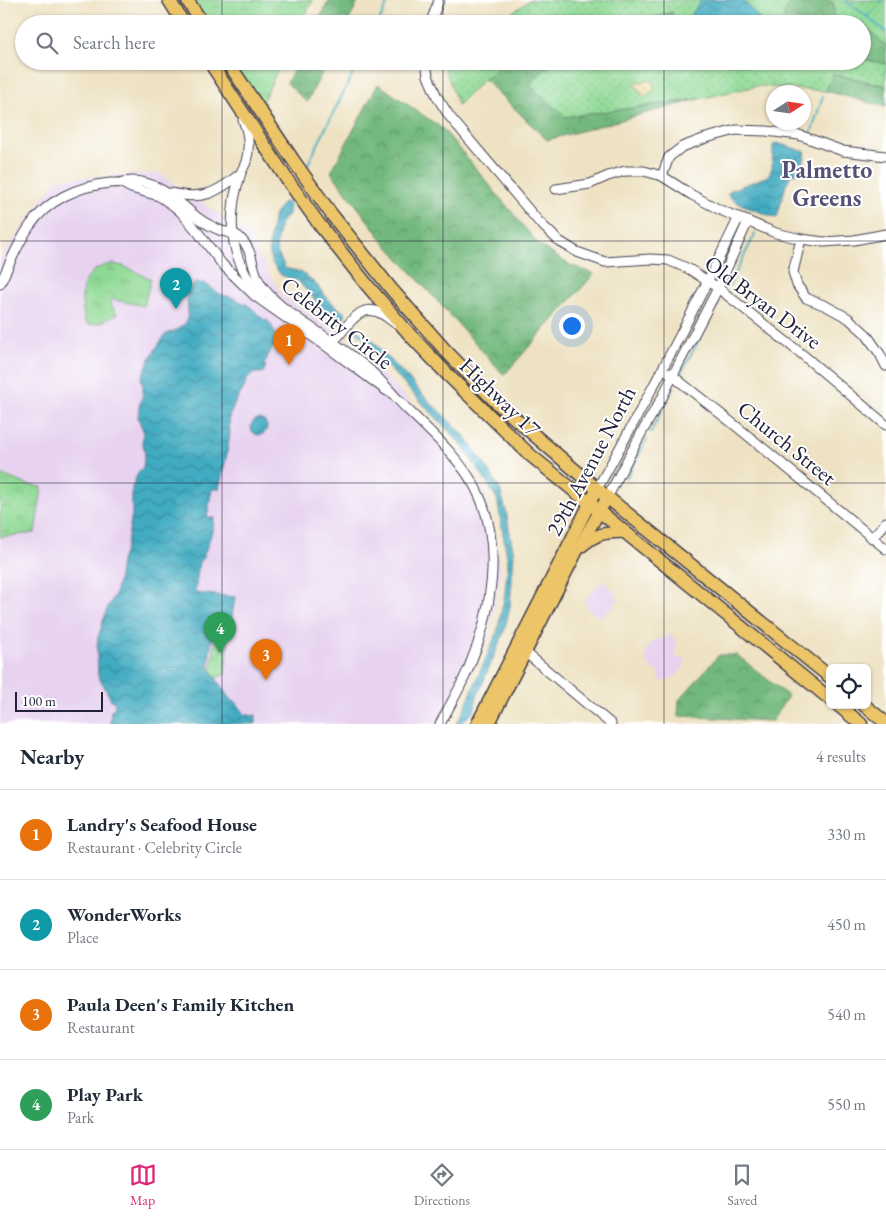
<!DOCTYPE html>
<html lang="en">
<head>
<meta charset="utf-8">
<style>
  :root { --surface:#fff; --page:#f2f2f3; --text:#1f2937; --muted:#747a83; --line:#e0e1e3; --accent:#db2777 }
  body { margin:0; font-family:"EB Garamond",serif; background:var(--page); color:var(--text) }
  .controls { position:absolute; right:15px; bottom:15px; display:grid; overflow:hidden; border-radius:8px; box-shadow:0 1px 4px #0004 }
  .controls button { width:45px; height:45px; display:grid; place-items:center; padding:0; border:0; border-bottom:1px solid var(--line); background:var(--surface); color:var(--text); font:25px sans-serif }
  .compass { position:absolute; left:766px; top:85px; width:45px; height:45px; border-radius:50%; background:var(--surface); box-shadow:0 1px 4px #0004; rotate:78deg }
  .scale { position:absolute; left:15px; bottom:12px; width:88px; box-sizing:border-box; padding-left:5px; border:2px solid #22223b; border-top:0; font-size:14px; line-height:18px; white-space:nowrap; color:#22223b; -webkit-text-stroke:4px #fff; paint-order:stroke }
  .you { position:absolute; left:571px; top:325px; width:18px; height:18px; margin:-12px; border:4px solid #fff; border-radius:50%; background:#1a73e8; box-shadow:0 0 0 8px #1a73e833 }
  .badge { display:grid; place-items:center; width:32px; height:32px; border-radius:50%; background:var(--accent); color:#fff; font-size:16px; font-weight:700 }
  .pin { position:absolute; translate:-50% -41px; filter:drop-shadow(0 1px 2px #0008) }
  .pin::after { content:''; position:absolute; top:26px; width:18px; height:15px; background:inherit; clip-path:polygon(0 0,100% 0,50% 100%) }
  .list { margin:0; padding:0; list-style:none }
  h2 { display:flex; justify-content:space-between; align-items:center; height:65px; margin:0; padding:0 20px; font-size:21px }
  h2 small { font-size:16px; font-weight:400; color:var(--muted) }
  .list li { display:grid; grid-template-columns:32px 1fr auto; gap:15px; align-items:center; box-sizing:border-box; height:90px; padding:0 20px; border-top:1px solid var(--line) }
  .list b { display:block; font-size:19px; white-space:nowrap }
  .list p { margin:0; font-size:16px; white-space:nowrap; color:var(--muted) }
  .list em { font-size:16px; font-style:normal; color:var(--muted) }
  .icon { flex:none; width:28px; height:28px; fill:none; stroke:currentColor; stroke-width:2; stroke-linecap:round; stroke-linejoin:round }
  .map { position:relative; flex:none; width:886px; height:724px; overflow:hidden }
  .search { position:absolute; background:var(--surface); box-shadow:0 1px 4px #0004; left:15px; right:15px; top:15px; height:55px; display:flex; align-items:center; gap:12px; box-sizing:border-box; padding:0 18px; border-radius:28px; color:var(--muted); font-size:19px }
  .sheet { height:425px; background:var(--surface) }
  nav { display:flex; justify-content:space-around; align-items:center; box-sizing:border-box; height:70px; border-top:1px solid var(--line); background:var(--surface); font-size:14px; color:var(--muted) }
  nav a { display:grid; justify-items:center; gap:2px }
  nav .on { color:var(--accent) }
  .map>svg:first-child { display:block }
</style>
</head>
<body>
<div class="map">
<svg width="886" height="724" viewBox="0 0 886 724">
  <defs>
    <pattern id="grass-dots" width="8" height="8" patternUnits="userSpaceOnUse" patternTransform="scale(1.25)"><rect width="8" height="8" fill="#8fd994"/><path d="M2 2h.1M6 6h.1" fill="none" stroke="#7bba80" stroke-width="1.8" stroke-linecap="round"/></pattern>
    <pattern id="forest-crowns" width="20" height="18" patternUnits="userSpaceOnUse" patternTransform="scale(1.25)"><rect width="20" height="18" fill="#73b97e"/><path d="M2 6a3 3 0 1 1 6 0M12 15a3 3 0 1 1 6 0" fill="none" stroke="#5e9668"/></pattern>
    <pattern id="sand-dots" width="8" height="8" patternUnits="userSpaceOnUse" patternTransform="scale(1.25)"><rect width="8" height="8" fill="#eeda9e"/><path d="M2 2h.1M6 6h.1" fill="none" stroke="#ccbb89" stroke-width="1.8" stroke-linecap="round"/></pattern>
    <pattern id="park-tufts" width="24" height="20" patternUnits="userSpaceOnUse" patternTransform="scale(1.25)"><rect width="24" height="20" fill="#8fd994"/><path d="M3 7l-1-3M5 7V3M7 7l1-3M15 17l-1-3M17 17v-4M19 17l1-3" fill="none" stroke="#7bba80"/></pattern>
    <pattern id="water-waves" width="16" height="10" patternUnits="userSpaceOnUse" patternTransform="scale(1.25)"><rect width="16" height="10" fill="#41abc1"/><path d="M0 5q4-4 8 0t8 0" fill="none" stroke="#368b9e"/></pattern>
  </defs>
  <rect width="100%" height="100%" fill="#fff"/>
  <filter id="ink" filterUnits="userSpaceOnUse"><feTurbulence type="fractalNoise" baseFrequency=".02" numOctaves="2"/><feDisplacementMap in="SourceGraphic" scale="10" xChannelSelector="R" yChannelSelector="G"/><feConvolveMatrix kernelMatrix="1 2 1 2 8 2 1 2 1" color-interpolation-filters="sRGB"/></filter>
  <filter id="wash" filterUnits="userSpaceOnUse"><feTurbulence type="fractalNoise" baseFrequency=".0096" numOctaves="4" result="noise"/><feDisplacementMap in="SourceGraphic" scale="20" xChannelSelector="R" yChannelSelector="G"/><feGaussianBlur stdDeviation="1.12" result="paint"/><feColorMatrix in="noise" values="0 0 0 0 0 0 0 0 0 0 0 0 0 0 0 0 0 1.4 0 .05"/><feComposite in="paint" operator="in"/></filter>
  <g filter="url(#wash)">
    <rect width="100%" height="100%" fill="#eee2c2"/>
    <!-- built -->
    <g fill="#e7d2ef">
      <polygon points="158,173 246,233 281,294 355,347 439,430 485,491 501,574 488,638 447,724 0,724 0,259 57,179"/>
      <polygon points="602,581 617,594 616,596 619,599 608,613 606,612 600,618 586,607 588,605 584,601"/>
      <polygon points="670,633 673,635 673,638 677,641 676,645 676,657 686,659 683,668 676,676 668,680 660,682 659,671 651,669 646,662 646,652 651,643 658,639 667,638"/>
    </g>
    <!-- grass -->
    <g fill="url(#grass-dots)" stroke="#587e68">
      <polygon points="530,0 886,0 886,86 833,74 826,91 757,86 699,99 565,117 528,84 555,61 862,61 862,24 673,24 671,12 630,24 496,24"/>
      <polygon points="444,61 507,61 484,79 458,105 444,66"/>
    </g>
    <!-- forest -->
    <g fill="url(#forest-crowns)" stroke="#4a6e5c">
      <polygon points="329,0 359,0 347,24 317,24"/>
      <polygon points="790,0 828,0 834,4 833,22 783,19"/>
      <polygon points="672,12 673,24 630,24"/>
      <polygon points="861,22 886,46 886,64 862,59 862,24 860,24"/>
      <polygon points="298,61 328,61 307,102 287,83"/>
      <polygon points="507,61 555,61 528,84 565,117 699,99 547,140 484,79"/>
      <polygon points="833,74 886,86 886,107 826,91"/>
      <polygon points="378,84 443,129 539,245 570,265 594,274 504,375 384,242 331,172"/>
      <polygon points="719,655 737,655 788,696 772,721 678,716 679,700"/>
    </g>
    <!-- sand -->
    <polygon fill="url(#sand-dots)" stroke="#887e6c" points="648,80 652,81 655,89 645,96 641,95 640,90 635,87 635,83"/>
    <!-- park -->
    <g fill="url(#park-tufts)" stroke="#587e68">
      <polygon points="193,0 313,0 301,24 207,24"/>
      <polygon points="230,61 282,61 259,109"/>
      <path d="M113 264 123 266 151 279 144 306 111 299 110 303 117 314C112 317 94 327 88 324 83 322 84 314 83 310 79 286 87 267 113 264Z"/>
      <polygon points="0,474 28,485 42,487 35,533 0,537"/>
      <polygon points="230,629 225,674 216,678 211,669 216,637 225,630"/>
    </g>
    <!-- water -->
    <g fill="url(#water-waves)" stroke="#32667e">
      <path d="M701 0H742L747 4 763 23 674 24C687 21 695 11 701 0Z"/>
      <path d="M777 143 806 152 803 164 799 172 791 175 786 185 777 217H775C764 214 732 203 727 194L731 190 768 176 772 168 773 145Z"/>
      <polygon points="283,202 289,205 288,215 280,224 276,249 285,268 301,272 315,283 330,301 346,314 341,324 328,315 298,281 281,275 271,262 269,246 273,218"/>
      <path d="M197 282 206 284 220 294 231 297 246 304 254 310 263 319 267 320 271 324 279 342C272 347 267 357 264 365L266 366 263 373H256L248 377 244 388 236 401 229 417 230 434 226 459 219 489H212L207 517 214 518 213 529 203 558 199 562 195 593 235 597 231 625C210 628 210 650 209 668L232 702 235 701 246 715 249 714 250 716 256 715V724H110L111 710H114L115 702 111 700 103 684 100 680 98 676 97 647 98 637 108 606 114 597 118 583 121 561 126 548 132 514V488L137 475 143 467 145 451 142 442 144 433 138 418 139 406 143 394V385L141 379 150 358 161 341 166 334 176 330 186 323 188 316 187 295 190 288Z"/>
      <polygon points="365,336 372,340 431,403 463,434 484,463 500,489 506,511 514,555 510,607 504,632 477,697 474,711 461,724 456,724 462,714 497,632 504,599 508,563 497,499 482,475 459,442 363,341"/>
      <circle cx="259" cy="427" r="8"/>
    </g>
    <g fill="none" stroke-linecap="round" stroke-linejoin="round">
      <!-- stream -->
      <g stroke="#41abc1" stroke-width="2">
        <polyline points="845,0 866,16 886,32"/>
        <polyline points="880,3 882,0"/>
        <polyline points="866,16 874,10"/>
        <polyline points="378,24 389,0"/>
        <polyline points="811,134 823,96"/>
        <polyline points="306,168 359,61"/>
        <polyline points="286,206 292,195"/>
        <polyline points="728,288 755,234"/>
        <polyline points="357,330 365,339"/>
        <polyline points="680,375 719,302"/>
        <polyline points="651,432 674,387"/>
        <polyline points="627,477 647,439"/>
      </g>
    </g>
  </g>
  <g filter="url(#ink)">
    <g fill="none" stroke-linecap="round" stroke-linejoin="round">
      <!-- minor casing -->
      <g stroke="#413f4f" stroke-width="11">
        <g id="minor">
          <polyline points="430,24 439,0"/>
          <polyline points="426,61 428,76 437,97 450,117 539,222 559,241 577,252 605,262 650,259 668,260 689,269 718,288 803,355 886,425"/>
          <path d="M243 120C249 134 250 147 246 162 244 167 241 171 240 176 230 206 228 242 244 271 248 280 255 288 261 296"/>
          <polyline points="662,176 669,157 682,147 706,138 736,130 766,131 799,135 843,151 886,156"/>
          <polyline points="122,183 131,188 159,196 174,206 181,212 197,231 222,264 255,296 326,346 387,391"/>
          <polyline points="556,189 590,184 608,176 625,171 644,171 662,176 692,195 720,210 776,233 801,239 824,242 854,240 886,234"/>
          <path d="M170 193C203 200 215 194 240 174"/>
          <polyline points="801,239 793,272 797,285 806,298 826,306 848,318 866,334 880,354 886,366"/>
          <path d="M0 284C9 265 17 245 29 227 47 200 78 186 110 183 114 183 119 183 123 182 126 182 129 181 132 181 141 181 151 184 158 188 174 195 185 208 198 218 205 223 214 228 222 231 230 233 237 233 242 240 253 251 252 268 259 281 264 291 272 298 280 305 288 312 297 318 306 324 326 337 346 351 365 366 381 379 392 394 406 408 431 432 465 463 479 495 503 548 491 616 469 667 461 687 450 705 440 724"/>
          <path d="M329 345C345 334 357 299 382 314 386 316 390 320 395 323"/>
          <polyline points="669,373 736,426 886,549"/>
          <path d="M597 489C647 400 695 309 739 217"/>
          <polyline points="607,498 642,432 663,396 673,375 718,288 748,221"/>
          <polyline points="872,538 886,522"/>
          <polyline points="525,652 611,724"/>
        </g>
      </g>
      <!-- major casing -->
      <g stroke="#413f4f" stroke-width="14">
        <g id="major">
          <path d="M582 546C599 532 604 533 625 532"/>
          <polyline points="477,724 597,489"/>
          <polyline points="489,724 577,551 607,498"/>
        </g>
      </g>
      <!-- highway casing -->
      <g stroke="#413f4f" stroke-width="15">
        <g id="highway">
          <polyline points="169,0 184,24"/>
          <polyline points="187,0 203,24"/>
          <polyline points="209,61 286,178 319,224 367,285 411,336 450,377 529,454 830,699"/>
          <polyline points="227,61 293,160 332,215 392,290 446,351 497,403 597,489 830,677"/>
          <polyline points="838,705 861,724"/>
          <polyline points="864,705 886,723"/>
        </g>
      </g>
      <!-- minor -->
      <use href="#minor" stroke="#fff" stroke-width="9"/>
      <!-- major -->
      <use href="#major" stroke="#edc569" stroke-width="11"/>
      <!-- highway -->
      <use href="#highway" stroke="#edc569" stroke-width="12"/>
    </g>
  </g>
  <!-- grid -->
  <path fill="none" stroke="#22223b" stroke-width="1" stroke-opacity="0.55" d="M222 0V24M443 0V24M664 0V24M222 61V724M443 61V724M664 61V724M0 241H886M0 483H886"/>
  <g text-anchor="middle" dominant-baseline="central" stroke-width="4" stroke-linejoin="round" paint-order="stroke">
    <!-- street labels -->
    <g font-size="22" fill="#22223b" stroke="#fff">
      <text transform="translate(763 302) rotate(37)">Old Bryan Drive</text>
      <text transform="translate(337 323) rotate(38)">Celebrity Circle</text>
      <text transform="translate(500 397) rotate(44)">Highway 17</text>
      <text transform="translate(787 443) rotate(39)">Church Street</text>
      <text transform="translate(591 461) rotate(-62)">29th Avenue North</text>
    </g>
    <!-- neighbourhood labels -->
    <g font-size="24" font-weight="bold" fill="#545175" stroke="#fff">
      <text x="827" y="169">Palmetto<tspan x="827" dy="28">Greens</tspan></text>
    </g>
  </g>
</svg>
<div class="controls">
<button><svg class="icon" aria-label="locate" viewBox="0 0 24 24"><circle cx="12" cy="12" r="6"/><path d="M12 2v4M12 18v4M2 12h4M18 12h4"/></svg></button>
</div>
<svg class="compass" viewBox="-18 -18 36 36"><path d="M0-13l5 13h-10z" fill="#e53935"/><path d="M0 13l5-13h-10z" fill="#747a83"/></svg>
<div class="scale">100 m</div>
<div class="you"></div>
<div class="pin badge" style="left:289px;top:365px;background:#e8710a">1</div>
<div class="pin badge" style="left:176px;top:309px;background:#0f9aa8">2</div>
<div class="pin badge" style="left:266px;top:680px;background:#e8710a">3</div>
<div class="pin badge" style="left:220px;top:653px;background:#2e9e5b">4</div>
<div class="search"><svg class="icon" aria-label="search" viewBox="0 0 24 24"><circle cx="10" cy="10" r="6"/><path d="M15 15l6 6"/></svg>Search here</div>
</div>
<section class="sheet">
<h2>Nearby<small>4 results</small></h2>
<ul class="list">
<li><span class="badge" style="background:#e8710a">1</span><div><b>Landry's Seafood House</b><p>Restaurant · Celebrity Circle</p></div><em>330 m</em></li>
<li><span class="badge" style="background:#0f9aa8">2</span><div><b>WonderWorks</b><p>Place</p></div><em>450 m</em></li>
<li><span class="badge" style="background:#e8710a">3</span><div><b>Paula Deen's Family Kitchen</b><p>Restaurant</p></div><em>540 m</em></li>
<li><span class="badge" style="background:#2e9e5b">4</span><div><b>Play Park</b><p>Park</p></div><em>550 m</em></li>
</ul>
</section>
<nav>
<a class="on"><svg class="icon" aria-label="map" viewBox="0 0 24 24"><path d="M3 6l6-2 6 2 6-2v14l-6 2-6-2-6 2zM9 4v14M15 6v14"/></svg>Map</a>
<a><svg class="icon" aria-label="directions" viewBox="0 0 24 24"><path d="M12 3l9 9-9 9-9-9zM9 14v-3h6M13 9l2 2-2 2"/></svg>Directions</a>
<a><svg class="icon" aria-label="saved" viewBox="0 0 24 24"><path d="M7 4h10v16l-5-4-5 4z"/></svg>Saved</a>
</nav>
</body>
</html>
